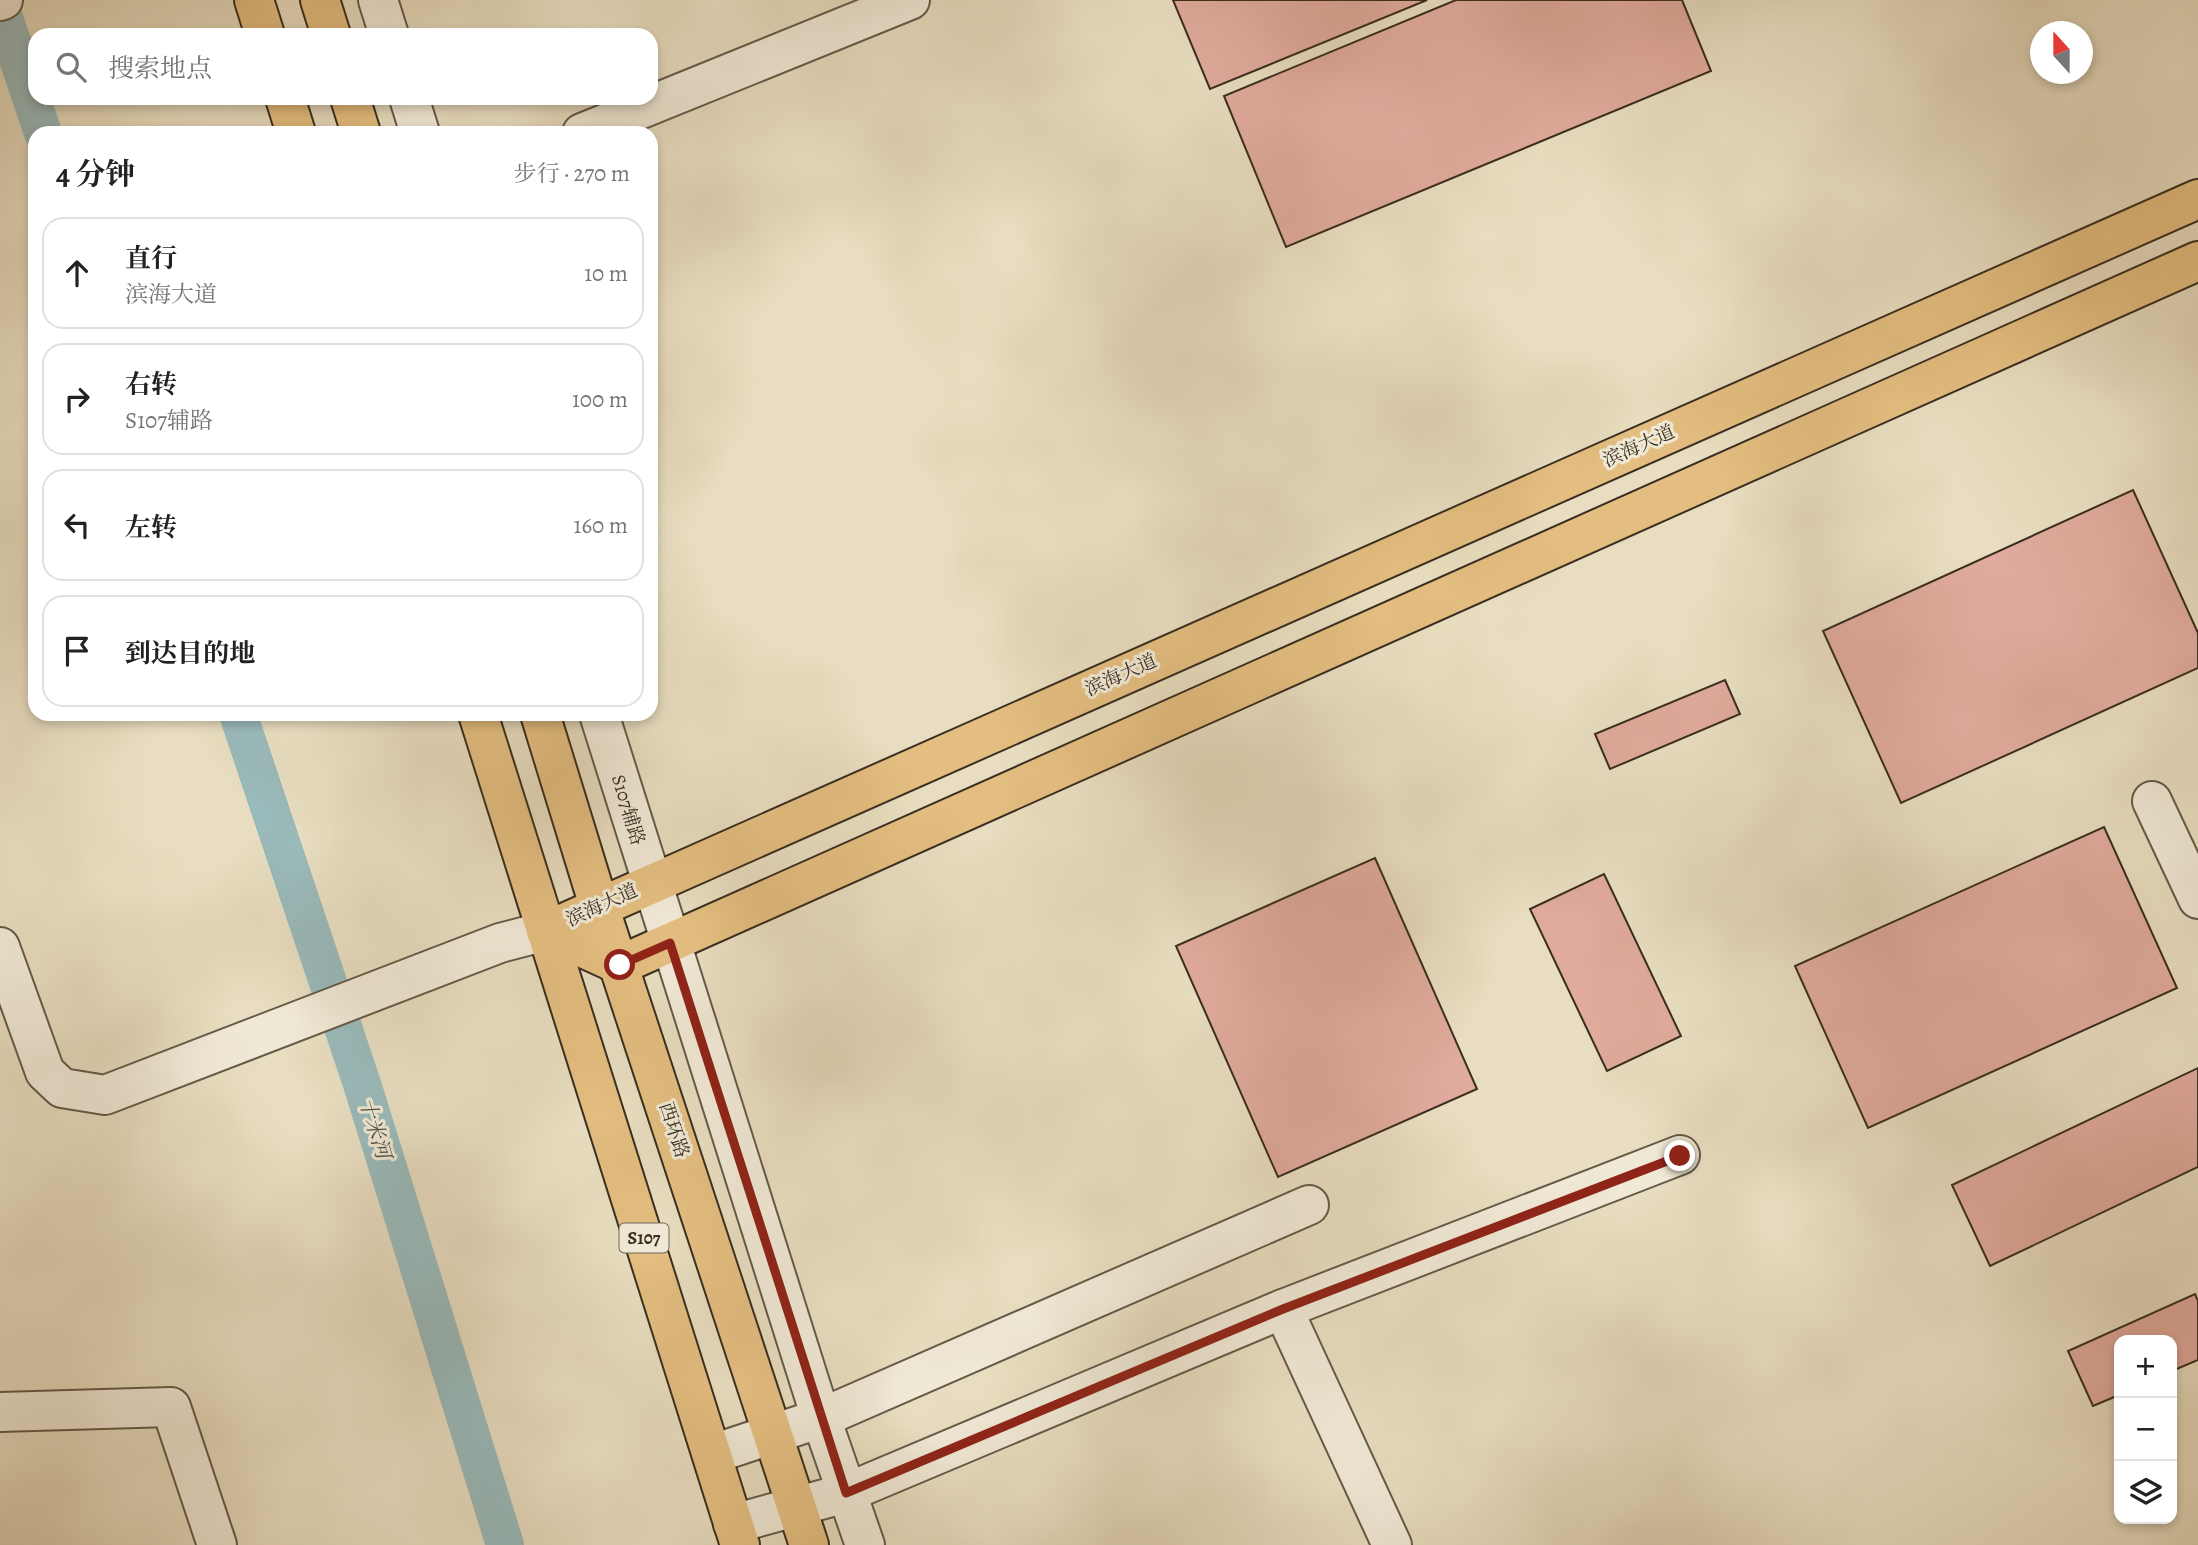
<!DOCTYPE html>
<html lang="zh">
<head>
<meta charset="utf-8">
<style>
  :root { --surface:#fff; --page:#f6f6f6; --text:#222; --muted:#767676; --line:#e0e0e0 }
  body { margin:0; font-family:Alegreya,"Noto Serif SC",serif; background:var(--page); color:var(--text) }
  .controls { position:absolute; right:21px; bottom:21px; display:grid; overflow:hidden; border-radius:14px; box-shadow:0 4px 10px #0003 }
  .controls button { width:63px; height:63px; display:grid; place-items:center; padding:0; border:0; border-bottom:2px solid var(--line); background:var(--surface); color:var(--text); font:35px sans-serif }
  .compass { position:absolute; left:2030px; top:21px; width:63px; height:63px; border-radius:50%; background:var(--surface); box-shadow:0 4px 10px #0003; rotate:339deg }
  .stop { position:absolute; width:21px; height:21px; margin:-16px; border:5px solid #8f2418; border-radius:50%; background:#fff }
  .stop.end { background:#8f2418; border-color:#fff; box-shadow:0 2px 7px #0008 }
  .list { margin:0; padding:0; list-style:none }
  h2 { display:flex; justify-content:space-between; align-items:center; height:91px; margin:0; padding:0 28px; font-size:30px }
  h2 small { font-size:23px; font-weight:400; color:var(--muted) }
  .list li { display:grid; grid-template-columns:46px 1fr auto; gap:21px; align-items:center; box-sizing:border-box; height:112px; margin:0 14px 14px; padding:0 14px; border:2px solid var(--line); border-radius:21px }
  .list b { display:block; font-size:26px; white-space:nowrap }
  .list p { margin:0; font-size:23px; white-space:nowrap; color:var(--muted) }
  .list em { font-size:23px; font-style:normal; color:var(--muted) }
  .icon { flex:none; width:38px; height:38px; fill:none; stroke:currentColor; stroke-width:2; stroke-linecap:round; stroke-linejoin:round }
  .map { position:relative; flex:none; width:2198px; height:1545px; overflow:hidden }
  .search { position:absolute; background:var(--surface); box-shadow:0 4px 10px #0003; left:28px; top:28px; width:630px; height:77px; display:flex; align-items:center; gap:18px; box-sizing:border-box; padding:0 24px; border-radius:21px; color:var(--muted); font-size:26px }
  .panel { position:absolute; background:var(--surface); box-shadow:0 4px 10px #0003; left:28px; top:126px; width:630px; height:595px; border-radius:21px }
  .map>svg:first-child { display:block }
</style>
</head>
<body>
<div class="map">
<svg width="2198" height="1545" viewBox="0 0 2198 1545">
  <rect width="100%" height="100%" fill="#e8ddc0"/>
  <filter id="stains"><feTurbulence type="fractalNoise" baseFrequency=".00286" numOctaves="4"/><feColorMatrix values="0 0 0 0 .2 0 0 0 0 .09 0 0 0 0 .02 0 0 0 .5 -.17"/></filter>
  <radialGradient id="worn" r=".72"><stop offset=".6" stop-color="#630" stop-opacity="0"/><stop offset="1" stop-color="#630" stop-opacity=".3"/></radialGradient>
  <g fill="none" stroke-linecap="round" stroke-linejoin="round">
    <!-- canal -->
    <g stroke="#99babb" stroke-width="38">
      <polyline points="0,6 43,133"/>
      <polyline points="238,714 362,1084 505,1545"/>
    </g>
  </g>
  <!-- building -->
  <g fill="#e0aa9c" stroke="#392e20" stroke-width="2">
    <polygon points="1173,0 1427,0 1210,89"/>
    <polygon points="1456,0 1682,0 1711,71 1286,247 1224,96"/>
    <polygon points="2133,490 2198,633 2198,668 1901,803 1823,631"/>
    <polygon points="1725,680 1740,714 1610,769 1595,734"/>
    <polygon points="2104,827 2177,988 1868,1128 1795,966"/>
    <polygon points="1375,858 1477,1089 1278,1177 1176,946"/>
    <polygon points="1604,874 1681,1036 1607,1071 1530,909"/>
    <polygon points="2198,1068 2198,1167 1990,1266 1952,1185"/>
    <polygon points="2195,1294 2198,1301 2198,1360 2172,1371 2172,1340 2119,1340 2119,1395 2093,1406 2068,1351"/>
  </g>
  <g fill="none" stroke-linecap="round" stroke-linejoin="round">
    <!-- minor casing -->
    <g stroke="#655a48" stroke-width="42">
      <g id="minor">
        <polyline points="378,0 389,35"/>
        <polyline points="0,1 3,0"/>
        <polyline points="409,98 420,133"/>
        <polyline points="582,133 910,0"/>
        <polyline points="599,714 821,1418 865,1545"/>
        <polyline points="2152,801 2198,899"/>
        <polyline points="0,947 45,1072 62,1088 105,1095 500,943 546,931"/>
        <polyline points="1283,1309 1392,1545"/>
        <polyline points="0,1412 171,1407 217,1545"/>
        <polyline points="713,1454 821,1418 1309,1205"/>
        <polyline points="733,1524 846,1493 1283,1309 1680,1155"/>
      </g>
    </g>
    <!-- major casing -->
    <g stroke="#392e20" stroke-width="42">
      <g id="major">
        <polyline points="546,931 620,965 2198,261"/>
        <polyline points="546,931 2198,199"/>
      </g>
    </g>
    <!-- highway casing -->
    <g stroke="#392e20" stroke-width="42">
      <g id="highway">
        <polyline points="254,0 265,35"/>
        <polyline points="320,0 331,35"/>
        <polyline points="285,98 296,133"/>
        <polyline points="350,98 361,133"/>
        <polyline points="478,714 740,1545"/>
        <polyline points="540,714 599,906 809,1545"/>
      </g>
    </g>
    <!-- minor -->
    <use href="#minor" stroke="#f0e9d6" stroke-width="38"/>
    <!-- major -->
    <use href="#major" stroke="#e4be80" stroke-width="38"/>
    <!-- highway -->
    <use href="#highway" stroke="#e4be80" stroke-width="38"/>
  </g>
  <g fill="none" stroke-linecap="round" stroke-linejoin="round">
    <!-- route -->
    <polyline stroke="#8f2418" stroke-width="9" points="620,965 670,943 846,1493 1283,1309 1680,1156"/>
  </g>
  <g text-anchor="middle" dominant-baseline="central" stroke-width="6" stroke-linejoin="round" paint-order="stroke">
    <!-- shield labels -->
    <rect fill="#f0e9d6" stroke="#706657" stroke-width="2" x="619.5" y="1223.5" width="49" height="29" rx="5"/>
    <g font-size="18" font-weight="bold" fill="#392e20">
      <text x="644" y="1238">S107</text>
    </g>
    <!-- street labels -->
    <g font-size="19" fill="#392e20" stroke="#f0e9d6">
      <text transform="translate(1639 446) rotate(-24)">滨海大道</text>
      <text transform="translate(1121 675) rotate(-24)">滨海大道</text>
      <text transform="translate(628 810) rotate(73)">S107辅路</text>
      <text transform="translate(602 905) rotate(-25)">滨海大道</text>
      <text transform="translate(674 1130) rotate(72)">西环路</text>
    </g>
    <!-- water labels -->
    <g font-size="21" font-style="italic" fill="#515147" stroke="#f0e9d6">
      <text transform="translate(375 1128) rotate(73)">十米河</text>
    </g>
  </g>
  <rect width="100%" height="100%" filter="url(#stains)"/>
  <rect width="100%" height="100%" fill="url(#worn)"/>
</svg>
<div class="controls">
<button>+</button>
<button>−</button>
<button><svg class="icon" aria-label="layers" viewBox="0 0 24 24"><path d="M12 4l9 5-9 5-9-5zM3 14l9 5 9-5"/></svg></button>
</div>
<svg class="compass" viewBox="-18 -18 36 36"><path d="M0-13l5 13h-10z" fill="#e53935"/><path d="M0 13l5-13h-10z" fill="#767676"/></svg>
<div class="stop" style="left:620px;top:965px"></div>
<div class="stop end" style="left:1680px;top:1156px"></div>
<div class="search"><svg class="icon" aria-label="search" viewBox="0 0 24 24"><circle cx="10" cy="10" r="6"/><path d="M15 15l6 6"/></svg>搜索地点</div>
<section class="panel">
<h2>4 分钟<small>步行 · 270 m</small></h2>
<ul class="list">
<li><svg class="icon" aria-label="ahead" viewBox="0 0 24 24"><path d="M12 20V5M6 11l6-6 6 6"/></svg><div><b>直行</b><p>滨海大道</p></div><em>10 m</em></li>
<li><svg class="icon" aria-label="right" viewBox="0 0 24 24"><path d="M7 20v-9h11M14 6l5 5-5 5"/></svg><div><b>右转</b><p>S107辅路</p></div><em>100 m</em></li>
<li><svg class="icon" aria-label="left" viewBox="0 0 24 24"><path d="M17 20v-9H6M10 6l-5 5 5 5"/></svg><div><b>左转</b></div><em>160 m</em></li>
<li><svg class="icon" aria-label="arrive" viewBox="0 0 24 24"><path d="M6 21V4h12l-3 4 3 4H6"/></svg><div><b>到达目的地</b></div></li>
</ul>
</section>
</div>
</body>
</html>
